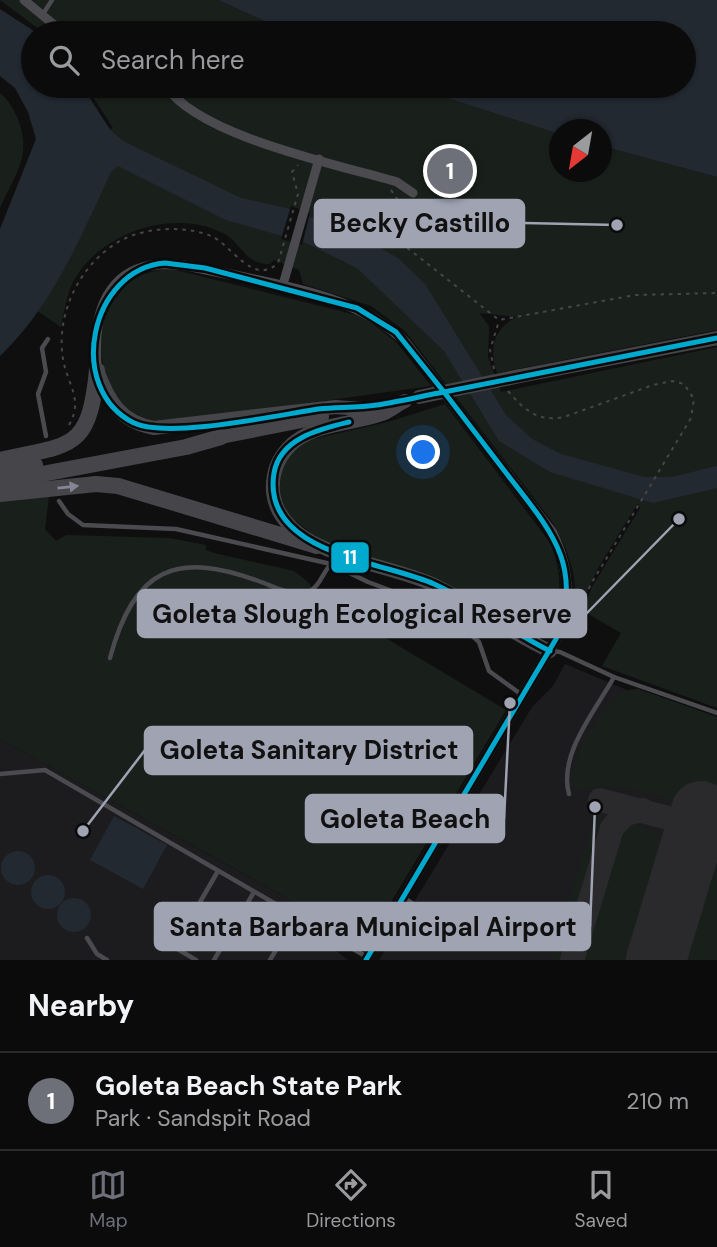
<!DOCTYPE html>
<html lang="en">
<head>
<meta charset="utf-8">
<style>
  :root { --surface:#0b0b0c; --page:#141415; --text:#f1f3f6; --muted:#9a9b9d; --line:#2b2b2d; --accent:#6d6f79 }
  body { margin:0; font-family:"DM Sans",sans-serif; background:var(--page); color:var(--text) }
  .compass { position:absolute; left:549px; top:119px; width:63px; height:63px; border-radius:50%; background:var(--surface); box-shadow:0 2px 5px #0004; rotate:211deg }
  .you { position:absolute; left:424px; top:453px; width:24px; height:24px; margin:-18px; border:5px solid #fff; border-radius:50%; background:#1a73e8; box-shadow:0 0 0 10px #1a73e833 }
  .badge { display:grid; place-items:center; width:46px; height:46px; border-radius:50%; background:var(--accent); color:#fff; font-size:23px; font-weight:700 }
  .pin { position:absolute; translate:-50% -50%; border:4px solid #fff; box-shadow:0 2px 7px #0006 }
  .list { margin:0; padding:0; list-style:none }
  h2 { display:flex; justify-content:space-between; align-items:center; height:91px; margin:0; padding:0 28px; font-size:30px }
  h2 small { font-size:23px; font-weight:400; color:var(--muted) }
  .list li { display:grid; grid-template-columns:46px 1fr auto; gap:21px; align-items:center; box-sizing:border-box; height:98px; padding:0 28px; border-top:2px solid var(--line) }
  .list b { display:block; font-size:26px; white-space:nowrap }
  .list p { margin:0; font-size:23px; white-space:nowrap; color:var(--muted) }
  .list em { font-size:23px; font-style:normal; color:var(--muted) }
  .icon { flex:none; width:38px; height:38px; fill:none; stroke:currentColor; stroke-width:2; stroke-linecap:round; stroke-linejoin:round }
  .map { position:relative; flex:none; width:717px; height:960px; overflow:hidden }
  .search { position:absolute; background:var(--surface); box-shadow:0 2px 5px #0004; left:21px; right:21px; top:21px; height:77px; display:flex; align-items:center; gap:18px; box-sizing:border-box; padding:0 24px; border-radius:38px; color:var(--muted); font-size:26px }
  .sheet { height:189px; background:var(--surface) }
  nav { display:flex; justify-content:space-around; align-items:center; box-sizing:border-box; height:98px; border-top:2px solid var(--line); background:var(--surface); font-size:19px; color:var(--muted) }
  nav a { display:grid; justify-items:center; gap:4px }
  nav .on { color:var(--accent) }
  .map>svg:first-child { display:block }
</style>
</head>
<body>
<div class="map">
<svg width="717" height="960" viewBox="0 0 717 960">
  <rect width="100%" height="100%" fill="#0f0f10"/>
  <!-- built -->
  <g fill="#1c1c1e">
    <polygon points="565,664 627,690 638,689 717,717 717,960 379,960 532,707 553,686"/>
    <polygon points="0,739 365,941 341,930 331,947 348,960 0,960"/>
  </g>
  <!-- green -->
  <g fill="#19201b">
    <polygon points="0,0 218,0 291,33 44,33"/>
    <path d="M86 86H410L559 134 560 172H602V146L717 177V330L497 373C489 349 493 330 516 317L479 313 489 326 488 357 501 392 717 347V708L602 666 621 633 583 611 592 587 640 508 638 503 598 568 581 606 574 605C579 575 566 545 551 520L405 331 371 306 303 284 299 270 274 260 270 264C245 265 242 243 223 233 174 208 101 232 74 280 67 294 64 311 61 327L16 297 85 139 113 128Z"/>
    <path d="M0 93C15 105 26 133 23 152 21 170 7 191 0 208Z"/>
    <path d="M172 269 364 317 397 343 431 386 178 421C166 423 152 424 141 419 99 402 88 323 118 291 132 275 151 271 172 269Z"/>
    <path d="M445 404 551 544C562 575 564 602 545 631L530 633 375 558 321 540 287 515 279 495 282 469 292 452 309 440 388 422Z"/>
    <polygon points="49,496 45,529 56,541 66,535 169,538 206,545 206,550 214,553 294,571 308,582 322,600 506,710 367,942 0,739 0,501"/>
    <path d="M638 689 717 717V816C673 803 619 776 574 792 564 768 599 711 617 696 623 691 630 690 638 689Z"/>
    <polygon points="595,815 604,825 564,960 552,960"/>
    <path d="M631 825C652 825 663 842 666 861L637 960H581L619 836Z"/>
    <path d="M717 860V960H672C682 929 687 877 717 860Z"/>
  </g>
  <!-- water -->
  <g fill="#232931">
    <polygon points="218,0 717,0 717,177 602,146 602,130 560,130 559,134 410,86 684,86 684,33 291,33"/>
    <path d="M0 9 37 33H33V86H82L111 131 125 142 241 198 286 208 350 231 398 258 425 284 506 415 532 439 561 454 644 477H672L717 466V488L653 503 550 472 499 441 444 351 357 268 304 242 226 220 118 166 111 172C81 236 52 307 0 356V229L36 139 28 112 15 88 0 76Z"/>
    <polygon points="114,816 167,845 143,889 90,860"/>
    <circle cx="18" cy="868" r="17"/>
    <circle cx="48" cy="892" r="17"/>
    <circle cx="74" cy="915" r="17"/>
  </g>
  <!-- pier -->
  <polygon fill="#0f0f10" points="291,206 310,213 302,245 281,239"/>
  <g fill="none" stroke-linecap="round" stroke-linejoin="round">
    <!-- taxiway -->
    <g stroke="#2a2a2c" stroke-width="24">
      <polyline points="600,800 717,831"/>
      <polyline points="572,960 612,828 625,814 643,810"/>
    </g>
    <!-- runway -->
    <polyline stroke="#2a2a2c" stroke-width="60" points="656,960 701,811"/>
    <!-- path -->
    <g stroke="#45454a" stroke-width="2" stroke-dasharray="3.5 5" stroke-linecap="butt">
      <polyline points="391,190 398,200 390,224 396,239 499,320 635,295 717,293"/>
      <polyline points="494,369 490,350 499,321"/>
      <path d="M508 391C525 411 538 422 564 417L653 385 672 381 684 384 694 399 691 418 591 584 571 629"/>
      <path d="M69 425C84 399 67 384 63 359 55 311 83 258 126 238 150 227 187 226 211 236 231 244 253 287 278 263L298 194 292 172 298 165"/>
    </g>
    <!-- service -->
    <g stroke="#4a4a4f" stroke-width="4.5">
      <polyline points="43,14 52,0"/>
      <polyline points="46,436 38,394 46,372 42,348 48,339"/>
      <polyline points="59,501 68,514 83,525 176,529 331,564 368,582 427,604 456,621 479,642 489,671 522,695"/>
      <polyline points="551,651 560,652 614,677"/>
      <path d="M110 658C134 568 176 550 261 582 275 587 293 597 308 592 319 588 323 572 331 564"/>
      <polyline points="0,774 45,770 367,957"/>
      <path d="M569 794C558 754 596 710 614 677L717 713"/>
      <polyline points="404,898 426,912"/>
      <polyline points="87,938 97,954 107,960"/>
      <polyline points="196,960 174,947 218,871"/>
      <polyline points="214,960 254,892"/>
      <polyline points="270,960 296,916"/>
    </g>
    <!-- minor -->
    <g stroke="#4a4a4f" stroke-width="9">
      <polyline points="24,0 64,33"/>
      <path d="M166 86C198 136 339 165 397 182L413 193"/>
      <polyline points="282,288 319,159"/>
    </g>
    <!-- tertiary -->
    <path stroke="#4a4a4f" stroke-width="10" d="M97 370C90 295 119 251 199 268 265 283 359 293 406 343L552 532C569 567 572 604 556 639L366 960"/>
    <!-- primary -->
    <g stroke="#46464a" stroke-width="14">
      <path d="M97 370C108 400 120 422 154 428L335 407 362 409"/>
      <polyline points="520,376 717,338"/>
      <path d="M405 401C397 405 390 411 382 414 352 425 310 423 288 448 277 460 272 476 273 492 280 556 387 562 434 585 474 604 509 633 550 651"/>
      <polyline points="221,437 322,417"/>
    </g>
    <!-- motorway -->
    <g stroke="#46464a" stroke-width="16">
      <path d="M0 460C72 444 89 451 97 370"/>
      <polyline points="0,470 35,465"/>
      <polyline points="0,482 186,447 221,437"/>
      <polyline points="0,494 96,484 118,486 317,546"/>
    </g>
    <!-- primary-bridge -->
    <polyline stroke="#46464a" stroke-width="14" points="419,397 520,376"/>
    <!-- bus-1 casing -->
    <g stroke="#0a0a0b" stroke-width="10">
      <g id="bus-1">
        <path d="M165 263 205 268 357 308 396 332 444 392C422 396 399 402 377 405 357 408 338 407 318 409 278 415 169 439 134 423 65 389 90 269 165 263Z"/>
        <polyline points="444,392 717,338"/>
        <path d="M349 422C320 429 280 438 274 473 261 554 383 561 434 584 475 602 510 632 550 651"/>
        <path d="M366 960 556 639C584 567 552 532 510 478 488 449 466 421 444 392"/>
      </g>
    </g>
    <!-- bus-1 -->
    <use href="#bus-1" stroke="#00a9ce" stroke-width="5"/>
  </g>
  <!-- one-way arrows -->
  <defs><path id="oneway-solid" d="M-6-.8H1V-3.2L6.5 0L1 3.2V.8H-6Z" transform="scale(1.75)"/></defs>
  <use fill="#848793" href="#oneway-solid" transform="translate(68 487) rotate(-6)"/>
  <!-- callouts -->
  <path fill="none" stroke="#9fa3b2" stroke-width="2.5" d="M617 225L524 223M679 519L586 614M83 831L145 750M510 703L504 819M595 807L590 927"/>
  <g fill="#9fa3b2" stroke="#0a0a0b" stroke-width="2.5">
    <circle cx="617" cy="225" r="7"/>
    <circle cx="679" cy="519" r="7"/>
    <circle cx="83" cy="831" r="7"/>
    <circle cx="510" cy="703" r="7"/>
    <circle cx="595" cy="807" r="7"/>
  </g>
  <g fill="#9fa3b2" stroke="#9fa3b2" stroke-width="2.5">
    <rect x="315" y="200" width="209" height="47" rx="7"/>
    <rect x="138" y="590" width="448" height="47" rx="7"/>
    <rect x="145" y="727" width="327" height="47" rx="7"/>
    <rect x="306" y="795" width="198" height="47" rx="7"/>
    <rect x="155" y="903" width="435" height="47" rx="7"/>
  </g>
  <g font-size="26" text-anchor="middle" font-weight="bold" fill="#111">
    <text x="420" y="232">Becky Castillo</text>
    <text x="362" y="623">Goleta Slough Ecological Reserve</text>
    <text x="309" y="759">Goleta Sanitary District</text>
    <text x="405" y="828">Goleta Beach</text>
    <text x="373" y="936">Santa Barbara Municipal Airport</text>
  </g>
  <rect stroke="#0a0a0b" stroke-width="2.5" x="330" y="541" width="40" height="33" rx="7" fill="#00a9ce"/>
  <g font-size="19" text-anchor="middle" font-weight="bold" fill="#fff">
    <text x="350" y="564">11</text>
  </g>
</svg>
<svg class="compass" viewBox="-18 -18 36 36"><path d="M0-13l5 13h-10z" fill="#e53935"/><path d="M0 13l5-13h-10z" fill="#9a9b9d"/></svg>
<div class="you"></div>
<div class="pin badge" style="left:450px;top:171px">1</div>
<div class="search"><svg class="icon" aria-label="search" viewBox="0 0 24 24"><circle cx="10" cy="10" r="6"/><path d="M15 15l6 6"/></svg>Search here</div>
</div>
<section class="sheet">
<h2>Nearby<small></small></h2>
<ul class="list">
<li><span class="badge">1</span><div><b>Goleta Beach State Park</b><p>Park · Sandspit Road</p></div><em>210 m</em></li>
</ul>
</section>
<nav>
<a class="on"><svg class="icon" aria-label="map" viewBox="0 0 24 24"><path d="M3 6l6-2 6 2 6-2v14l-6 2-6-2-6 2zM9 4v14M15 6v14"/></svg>Map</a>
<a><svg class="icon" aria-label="directions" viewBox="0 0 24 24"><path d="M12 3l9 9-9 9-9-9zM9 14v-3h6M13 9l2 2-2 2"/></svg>Directions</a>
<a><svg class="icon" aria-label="saved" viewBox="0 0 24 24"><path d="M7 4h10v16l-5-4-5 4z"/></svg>Saved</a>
</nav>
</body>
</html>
